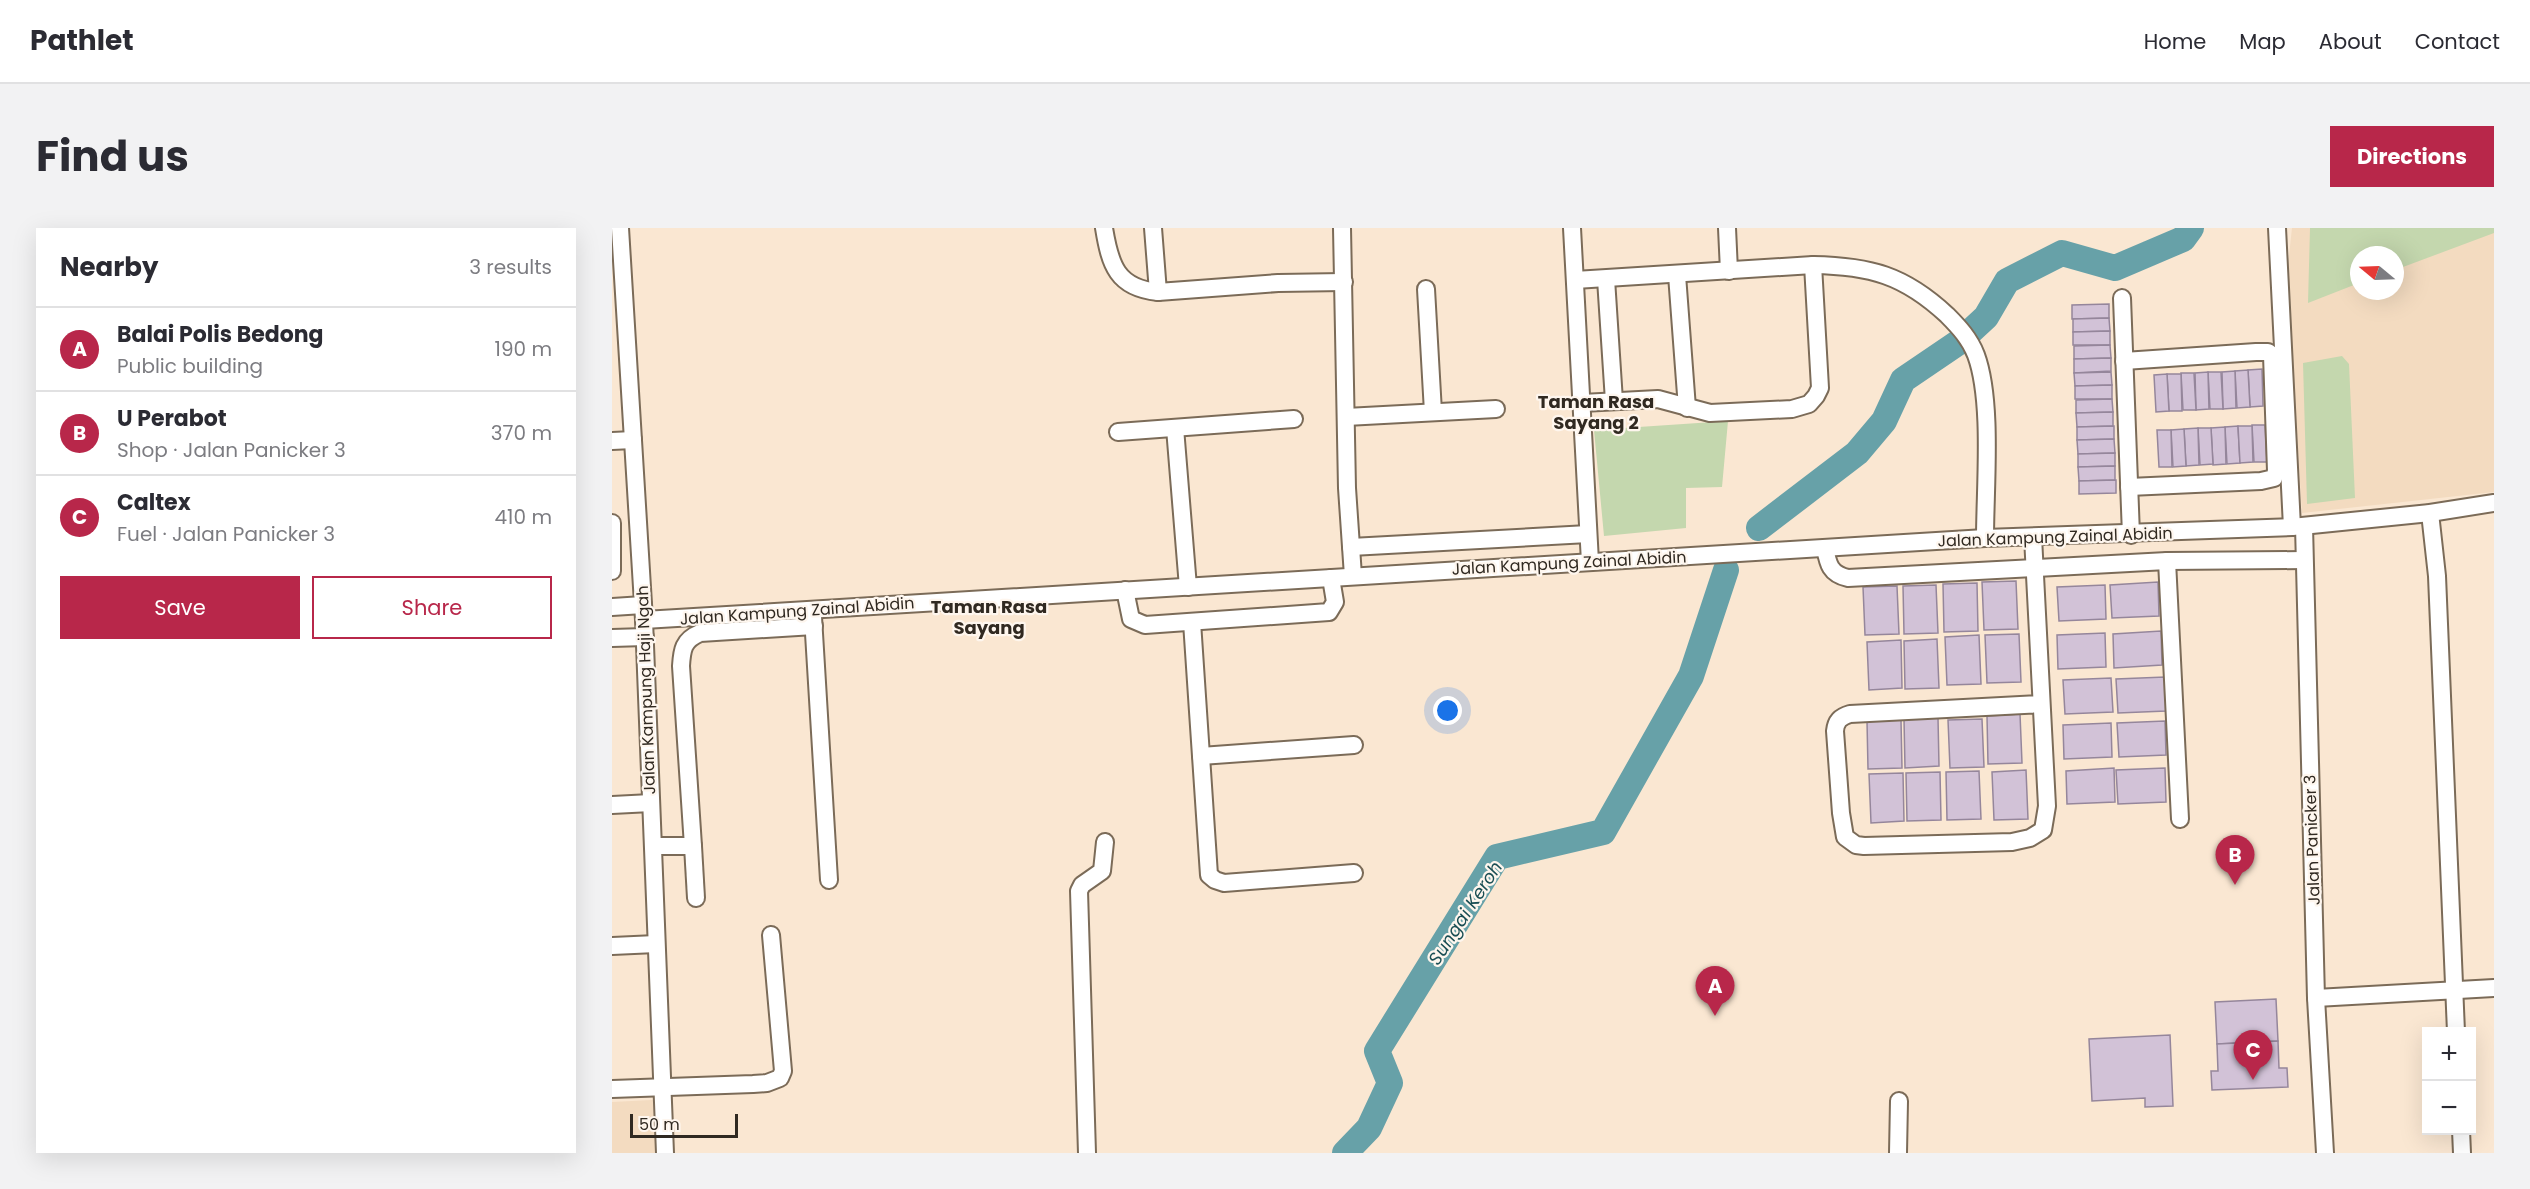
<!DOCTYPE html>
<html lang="en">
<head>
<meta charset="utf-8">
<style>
  :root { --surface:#fff; --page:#f2f2f3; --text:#2b2b33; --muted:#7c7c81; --line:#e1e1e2; --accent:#b8274a }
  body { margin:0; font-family:Poppins,sans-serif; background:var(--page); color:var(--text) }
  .controls { position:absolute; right:18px; bottom:18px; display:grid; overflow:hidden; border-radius:0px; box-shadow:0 6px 24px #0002 }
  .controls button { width:54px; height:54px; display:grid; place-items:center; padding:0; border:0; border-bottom:2px solid var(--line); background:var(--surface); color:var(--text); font:30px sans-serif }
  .compass { position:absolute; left:1738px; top:18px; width:54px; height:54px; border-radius:50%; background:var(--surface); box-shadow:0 6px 24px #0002; rotate:289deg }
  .scale { position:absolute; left:18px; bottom:15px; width:108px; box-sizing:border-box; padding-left:6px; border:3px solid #302921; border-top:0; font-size:16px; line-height:21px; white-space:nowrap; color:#302921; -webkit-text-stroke:4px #fef6ee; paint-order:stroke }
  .you { position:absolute; left:836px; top:483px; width:21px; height:21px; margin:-15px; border:4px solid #fff; border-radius:50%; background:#1a73e8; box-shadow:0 0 0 9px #1a73e833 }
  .badge { display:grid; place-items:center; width:39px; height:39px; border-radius:50%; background:var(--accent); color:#fff; font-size:20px; font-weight:700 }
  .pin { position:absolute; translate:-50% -50px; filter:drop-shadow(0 2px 3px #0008) }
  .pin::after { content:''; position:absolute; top:32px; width:21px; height:18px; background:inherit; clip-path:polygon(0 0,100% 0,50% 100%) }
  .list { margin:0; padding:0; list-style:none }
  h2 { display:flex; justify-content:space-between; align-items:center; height:78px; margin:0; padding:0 24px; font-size:26px }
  h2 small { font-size:20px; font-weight:400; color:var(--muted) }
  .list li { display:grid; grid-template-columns:39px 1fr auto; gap:18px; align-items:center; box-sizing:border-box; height:84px; padding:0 24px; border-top:2px solid var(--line) }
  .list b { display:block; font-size:22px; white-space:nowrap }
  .list p { margin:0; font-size:20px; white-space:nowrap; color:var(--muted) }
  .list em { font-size:20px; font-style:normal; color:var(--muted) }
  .actions { display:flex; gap:12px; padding:18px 24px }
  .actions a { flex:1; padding:14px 0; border:2px solid var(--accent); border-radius:0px; text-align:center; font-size:21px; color:var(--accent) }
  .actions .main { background:var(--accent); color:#fff }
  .map { position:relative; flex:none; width:1882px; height:925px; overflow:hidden; border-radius:0px }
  header { display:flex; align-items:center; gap:36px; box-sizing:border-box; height:84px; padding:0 30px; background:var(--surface); border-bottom:2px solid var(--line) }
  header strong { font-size:28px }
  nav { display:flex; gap:33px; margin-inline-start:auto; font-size:21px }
  .intro { display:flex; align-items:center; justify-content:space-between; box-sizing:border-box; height:144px; padding:0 36px }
  h1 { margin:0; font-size:42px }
  .button { padding:15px 27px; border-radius:0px; background:var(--accent); color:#fff; font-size:21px; font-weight:700 }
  main { display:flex; gap:36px; padding:0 36px }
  aside { flex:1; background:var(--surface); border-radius:0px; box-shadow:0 6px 24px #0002 }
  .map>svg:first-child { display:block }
</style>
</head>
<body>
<header>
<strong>Pathlet</strong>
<nav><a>Home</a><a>Map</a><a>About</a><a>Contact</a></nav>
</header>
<div class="intro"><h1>Find us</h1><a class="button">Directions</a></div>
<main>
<aside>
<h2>Nearby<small>3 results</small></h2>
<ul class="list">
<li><span class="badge">A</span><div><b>Balai Polis Bedong</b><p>Public building</p></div><em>190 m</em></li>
<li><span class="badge">B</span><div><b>U Perabot</b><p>Shop · Jalan Panicker 3</p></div><em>370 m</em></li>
<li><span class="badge">C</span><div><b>Caltex</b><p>Fuel · Jalan Panicker 3</p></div><em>410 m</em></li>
</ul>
<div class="actions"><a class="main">Save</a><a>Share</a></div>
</aside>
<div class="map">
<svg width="1882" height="925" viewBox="0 0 1882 925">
  <rect width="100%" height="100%" fill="#fae7d2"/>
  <!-- built -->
  <g fill="#f3dbc0" fill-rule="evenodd">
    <path d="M1680 0H1882V264L1690 285 1675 46ZM1747 27H1783V63H1747Z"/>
    <polygon points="59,871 62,925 0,925 0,874"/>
  </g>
  <!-- green -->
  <g fill="#c4d7ae">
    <polygon points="1698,0 1882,0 1882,5 1783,42 1783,27 1747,27 1747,55 1696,75"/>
    <polygon points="1730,128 1737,136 1743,270 1695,276 1691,135"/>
    <polygon points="1116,193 1110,259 1074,260 1074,300 992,308 982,202"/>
  </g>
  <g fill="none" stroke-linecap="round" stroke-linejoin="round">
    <!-- river -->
    <g stroke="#67a1a8" stroke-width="26">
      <polyline points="1147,300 1245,225 1272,193 1291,152 1347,114 1374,89 1395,53 1450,25 1503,40 1571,11 1579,0"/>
      <polyline points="733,925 757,900 778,855 765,823 885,629 991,604 1079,448 1114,342"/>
    </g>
  </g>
  <!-- building -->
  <g fill="#d2c2d7" stroke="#95869b" stroke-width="1.5">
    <polygon points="1497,76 1497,90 1460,91 1460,77"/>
    <polygon points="1497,90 1498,103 1461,104 1461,91"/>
    <polygon points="1498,103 1498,117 1461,117 1461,104"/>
    <polygon points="1498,117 1499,130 1462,131 1462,118"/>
    <polygon points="1499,130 1499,143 1462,145 1462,131"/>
    <polygon points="1650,141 1651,178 1638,179 1636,142"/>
    <polygon points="1636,142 1638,179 1625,180 1623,143"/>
    <polygon points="1623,143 1624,180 1611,181 1610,144"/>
    <polygon points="1499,144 1500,157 1463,158 1462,145"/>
    <polygon points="1596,144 1609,144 1611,181 1598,181"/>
    <polygon points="1596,144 1597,181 1584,182 1583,145"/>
    <polygon points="1569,145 1582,145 1584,182 1571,182"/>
    <polygon points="1555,146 1569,146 1570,183 1557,183"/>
    <polygon points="1555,146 1557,183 1544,184 1542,147"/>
    <polygon points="1500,157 1500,171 1463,171 1463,158"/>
    <polygon points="1500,171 1501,184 1464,185 1464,172"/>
    <polygon points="1501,184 1501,198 1465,199 1464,185"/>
    <polygon points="1640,197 1653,197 1655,234 1642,234"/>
    <polygon points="1502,198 1502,211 1465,212 1465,199"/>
    <polygon points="1626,198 1628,235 1615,236 1613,199"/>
    <polygon points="1626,198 1640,198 1641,234 1628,235"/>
    <polygon points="1613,199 1614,236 1601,237 1599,200"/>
    <polygon points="1586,200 1599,200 1601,236 1588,237"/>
    <polygon points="1586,200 1587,237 1574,238 1572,201"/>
    <polygon points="1572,201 1574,238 1561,239 1559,202"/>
    <polygon points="1545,202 1559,202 1560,239 1547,239"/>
    <polygon points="1502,211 1503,225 1466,226 1465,212"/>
    <polygon points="1503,225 1503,238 1466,239 1466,226"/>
    <polygon points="1503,238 1503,252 1467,253 1466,239"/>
    <polygon points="1504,252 1504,265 1467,266 1467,253"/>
    <polygon points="1404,353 1406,401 1372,402 1370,354"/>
    <polygon points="1546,354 1547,388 1500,390 1498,357"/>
    <polygon points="1365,355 1366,403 1332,404 1331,356"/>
    <polygon points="1324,357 1326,405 1292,406 1291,358"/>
    <polygon points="1493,357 1494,391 1447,393 1445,359"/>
    <polygon points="1285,358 1287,406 1253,407 1251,359"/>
    <polygon points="1549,403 1550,437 1502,440 1501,406"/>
    <polygon points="1493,405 1494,439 1446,441 1445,407"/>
    <polygon points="1407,406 1409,454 1375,455 1373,407"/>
    <polygon points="1367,407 1369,456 1335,457 1333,409"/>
    <polygon points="1325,411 1327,460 1293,461 1292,413"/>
    <polygon points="1289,412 1290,460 1257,462 1255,414"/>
    <polygon points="1553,449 1554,483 1506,485 1504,451"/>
    <polygon points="1499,450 1501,484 1453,486 1451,452"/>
    <polygon points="1408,486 1410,535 1376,536 1375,488"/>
    <polygon points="1326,490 1327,538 1293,540 1292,491"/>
    <polygon points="1370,491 1372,539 1338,540 1336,492"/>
    <polygon points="1289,492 1290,540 1256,541 1255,493"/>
    <polygon points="1553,493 1554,527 1507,529 1505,495"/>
    <polygon points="1499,495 1500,529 1452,531 1451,497"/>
    <polygon points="1502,540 1503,574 1455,576 1454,543"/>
    <polygon points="1553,540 1554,574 1506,576 1504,542"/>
    <polygon points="1414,542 1416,591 1382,592 1380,544"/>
    <polygon points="1367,543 1369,591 1335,592 1334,544"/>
    <polygon points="1328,544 1329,592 1295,593 1294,545"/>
    <polygon points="1291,545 1292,593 1259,595 1257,546"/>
    <polygon points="1664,771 1666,813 1605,816 1603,774"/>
    <polygon points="1558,807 1561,878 1533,879 1533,870 1480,873 1477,811"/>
    <polygon points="1666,813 1667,840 1675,840 1676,859 1600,862 1599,843 1606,843 1605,816"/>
  </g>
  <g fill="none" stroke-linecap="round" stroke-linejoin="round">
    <!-- minor casing -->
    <g stroke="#7b6b58" stroke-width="20">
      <g id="minor">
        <polyline points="8,0 32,392 53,925"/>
        <path d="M492 0C498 37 505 60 546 64"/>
        <polyline points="541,0 546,64 666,55 732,54"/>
        <polyline points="730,0 735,260 741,348"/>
        <polyline points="960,0 978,334"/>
        <polyline points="1115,0 1117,43"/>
        <polyline points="1665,0 1680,299"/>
        <polyline points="1065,47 1075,180"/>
        <polyline points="994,51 1002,173"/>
        <path d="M963 52 1201 37C1258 38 1292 47 1335 87 1347 99 1358 111 1364 127 1381 173 1373 259 1373 310"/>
        <polyline points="814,61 821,184"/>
        <polyline points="1510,70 1519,307"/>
        <polyline points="1512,133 1644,124 1656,124 1660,127 1664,243 1662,250 1649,253 1517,259"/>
        <polyline points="970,175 1046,171 1098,185 1180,181 1197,176 1204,168 1208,160 1201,37"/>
        <polyline points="734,189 884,181"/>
        <polyline points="563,200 576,359"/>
        <polyline points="506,204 682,191"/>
        <polyline points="0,213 21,212"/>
        <polyline points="1818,285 1825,348 1844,804"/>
        <polyline points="0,295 0,343"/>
        <polyline points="1692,298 1704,770 1713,925"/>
        <path d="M1421 309 1435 578 1431 602 1418 610 1400 614 1252 618 1244 617 1233 609 1229 585 1223 503C1224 493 1228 489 1238 486L1429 476"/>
        <polyline points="739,319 976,306"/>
        <path d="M1213 320C1216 336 1218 346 1236 350L1555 333 1692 332"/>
        <polyline points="1555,333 1568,591"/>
        <polyline points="513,362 519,391 533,397 717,384 723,374 719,350"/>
        <polyline points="0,379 31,377"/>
        <polyline points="201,389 217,652"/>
        <polyline points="32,392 1373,310 1680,299 1818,285 1882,275"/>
        <polyline points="580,394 597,647 603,652 612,655 742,645"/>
        <polyline points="0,410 33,409"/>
        <polyline points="589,528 742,517"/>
        <polyline points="0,577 39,575"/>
        <path d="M41 618H81L69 438C70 422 71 412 88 405L202 398"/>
        <polyline points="81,618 84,670"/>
        <polyline points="0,718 44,716"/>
        <polyline points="1704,770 1882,760"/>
        <polyline points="0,861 141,856 155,855 168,850 171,843 159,707"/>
        <polyline points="1849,902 1850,925"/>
        <polyline points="475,925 467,663 470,657 490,643 493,614"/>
        <polyline points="1286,925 1287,873"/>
      </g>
    </g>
    <!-- minor -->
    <use href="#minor" stroke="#fff" stroke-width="16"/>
  </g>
  <g text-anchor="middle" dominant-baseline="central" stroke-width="4.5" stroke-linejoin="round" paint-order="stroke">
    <!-- street labels -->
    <g font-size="16" fill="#302921" stroke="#fef6ee">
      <text transform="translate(1443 309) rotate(-2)">Jalan Kampung Zainal Abidin</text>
      <text transform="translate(957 335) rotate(-3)">Jalan Kampung Zainal Abidin</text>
      <text transform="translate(185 383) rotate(-4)">Jalan Kampung Zainal Abidin</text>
      <text transform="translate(34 462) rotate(-92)">Jalan Kampung Haji Ngah</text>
      <text transform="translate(1700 612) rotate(-92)">Jalan Panicker 3</text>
    </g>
    <!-- neighbourhood labels -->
    <g font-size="18" font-weight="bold" fill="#302921" stroke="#fef6ee">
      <text x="984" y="173">Taman Rasa<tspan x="984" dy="21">Sayang 2</tspan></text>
      <text x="377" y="378">Taman Rasa<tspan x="377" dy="21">Sayang</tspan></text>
    </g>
    <!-- water labels -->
    <g font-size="18" font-style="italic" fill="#1a4e54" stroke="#fef6ee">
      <text transform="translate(853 685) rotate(-57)">Sungai Keroh</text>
    </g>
  </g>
</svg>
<div class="controls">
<button>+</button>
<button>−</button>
</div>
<svg class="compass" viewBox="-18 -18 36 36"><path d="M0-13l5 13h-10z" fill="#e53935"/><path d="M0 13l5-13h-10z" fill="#7c7c81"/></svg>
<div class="scale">50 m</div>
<div class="you"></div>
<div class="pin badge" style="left:1103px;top:788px">A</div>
<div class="pin badge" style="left:1623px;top:657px">B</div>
<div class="pin badge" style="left:1641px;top:852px">C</div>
</div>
</main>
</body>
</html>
